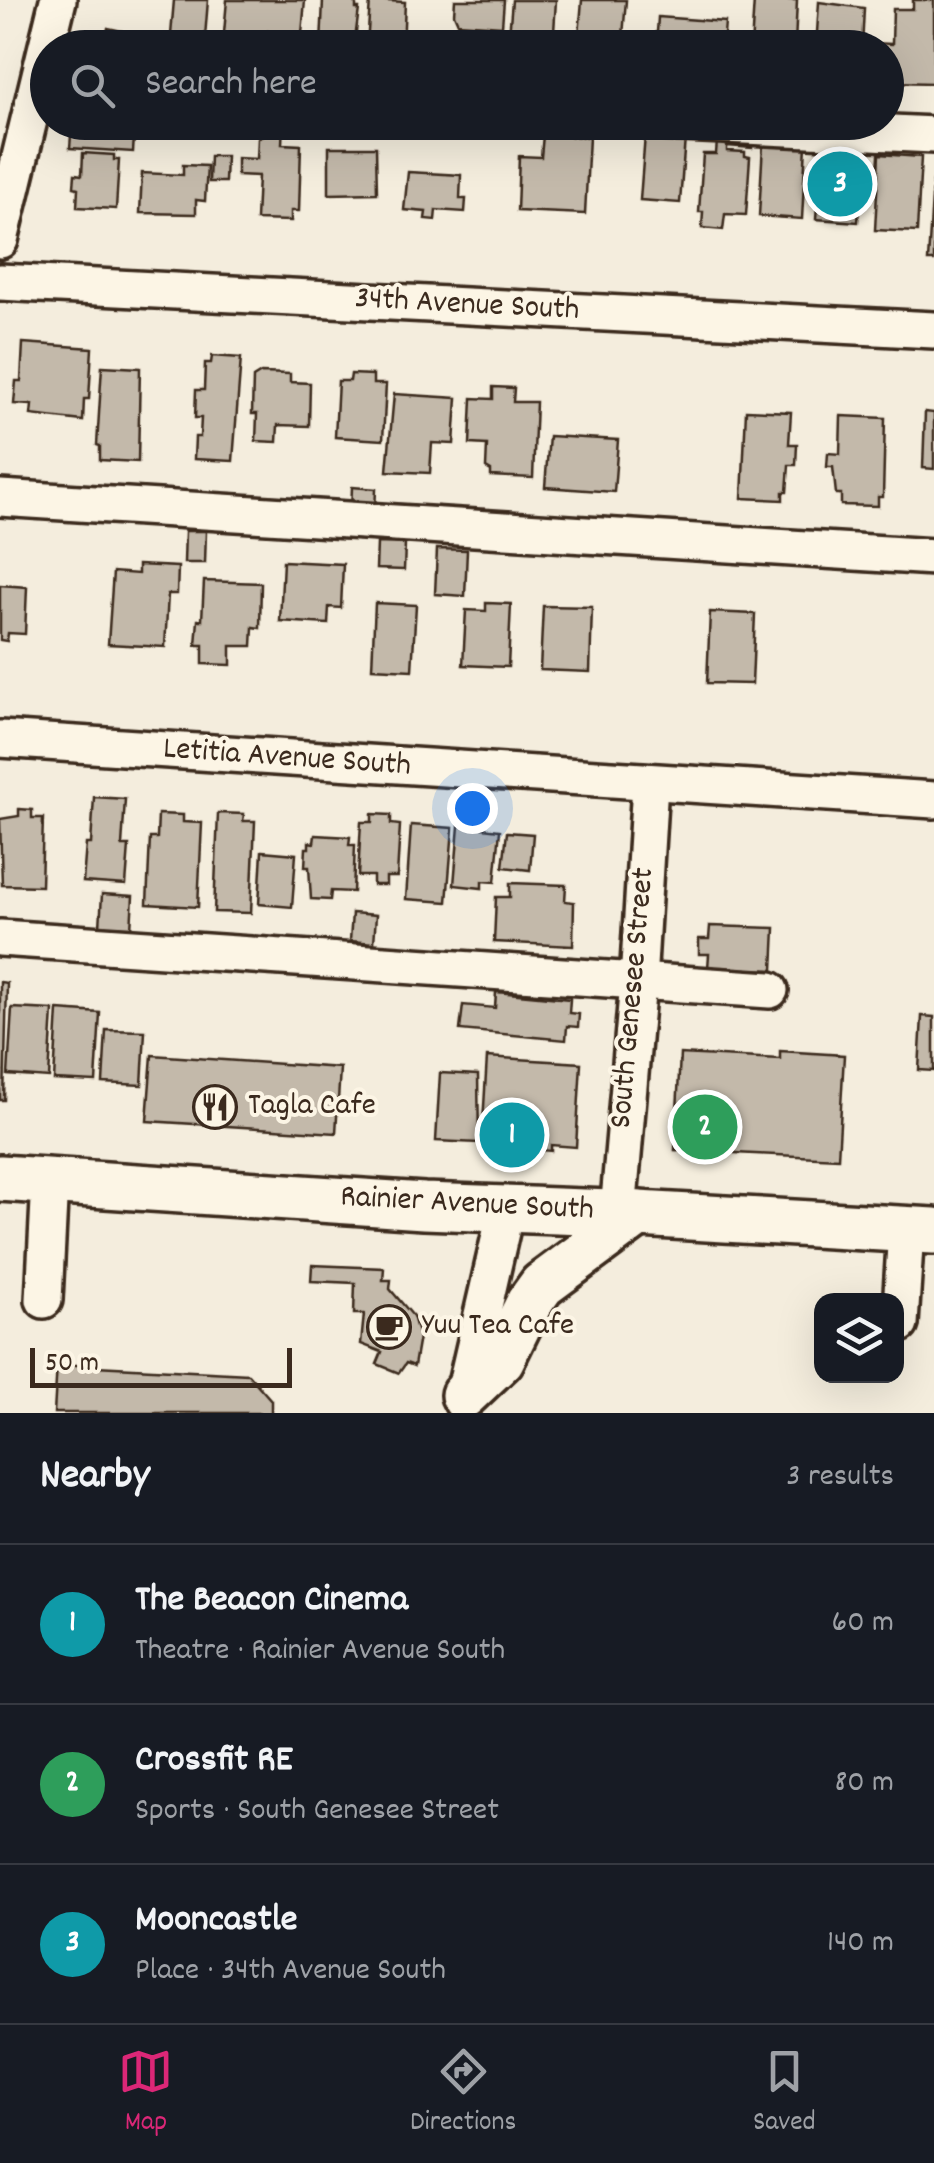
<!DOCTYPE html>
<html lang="en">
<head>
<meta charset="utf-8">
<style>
  :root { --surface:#171b24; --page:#20242c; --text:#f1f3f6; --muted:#9ea1a6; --line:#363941; --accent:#db2777 }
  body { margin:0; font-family:Dekko,sans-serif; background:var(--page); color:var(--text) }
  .controls { position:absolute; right:30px; bottom:30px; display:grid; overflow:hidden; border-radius:20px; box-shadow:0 10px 40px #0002 }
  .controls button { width:90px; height:90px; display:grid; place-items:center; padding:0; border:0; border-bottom:2px solid var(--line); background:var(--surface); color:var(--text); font:50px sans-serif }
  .scale { position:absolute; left:30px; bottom:25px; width:262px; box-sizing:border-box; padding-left:10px; border:5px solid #3b2a1e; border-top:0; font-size:28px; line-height:35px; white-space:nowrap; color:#3b2a1e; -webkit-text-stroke:8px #fcf5e5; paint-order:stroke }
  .you { position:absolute; left:472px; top:808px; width:35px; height:35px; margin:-25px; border:8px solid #fff; border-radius:50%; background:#1a73e8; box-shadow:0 0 0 15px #1a73e833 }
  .badge { display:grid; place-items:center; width:65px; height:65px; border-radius:50%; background:var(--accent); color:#fff; font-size:32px; font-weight:700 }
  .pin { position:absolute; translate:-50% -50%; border:5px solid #fff; box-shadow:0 2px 10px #0006 }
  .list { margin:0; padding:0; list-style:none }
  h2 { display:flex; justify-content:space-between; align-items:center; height:130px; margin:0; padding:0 40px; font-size:42px }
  h2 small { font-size:32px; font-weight:400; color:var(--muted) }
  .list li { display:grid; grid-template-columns:65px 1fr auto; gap:30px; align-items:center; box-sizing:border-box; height:160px; padding:0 40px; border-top:2px solid var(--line) }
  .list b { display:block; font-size:38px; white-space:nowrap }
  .list p { margin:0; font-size:32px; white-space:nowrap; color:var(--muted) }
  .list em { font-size:32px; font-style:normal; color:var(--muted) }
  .icon { flex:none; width:55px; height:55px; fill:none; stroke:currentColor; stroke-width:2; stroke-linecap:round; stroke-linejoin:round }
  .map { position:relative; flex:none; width:934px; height:1413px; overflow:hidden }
  .search { position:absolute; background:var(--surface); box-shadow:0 10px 40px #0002; left:30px; right:30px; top:30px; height:110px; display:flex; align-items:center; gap:25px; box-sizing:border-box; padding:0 35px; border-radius:55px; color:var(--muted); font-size:38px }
  .sheet { height:610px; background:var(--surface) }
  nav { display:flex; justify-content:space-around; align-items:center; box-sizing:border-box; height:140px; border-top:2px solid var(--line); background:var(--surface); font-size:28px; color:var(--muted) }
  nav a { display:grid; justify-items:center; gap:5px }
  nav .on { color:var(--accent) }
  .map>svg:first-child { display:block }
</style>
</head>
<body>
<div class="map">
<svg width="934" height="1413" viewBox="0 0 934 1413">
  <rect width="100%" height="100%" fill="#f4eddd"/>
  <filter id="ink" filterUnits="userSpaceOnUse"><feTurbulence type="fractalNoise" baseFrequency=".01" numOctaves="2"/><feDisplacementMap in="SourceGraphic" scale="20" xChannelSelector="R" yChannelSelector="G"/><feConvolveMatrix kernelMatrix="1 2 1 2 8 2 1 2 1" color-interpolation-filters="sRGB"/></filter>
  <g filter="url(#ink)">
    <!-- building -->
    <g fill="#c3b9aa" stroke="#3b2a1e" stroke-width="2.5">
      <polygon points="174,0 208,0 205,37 171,35"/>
      <polygon points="227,0 305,0 302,34 268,31 268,37 224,33"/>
      <polygon points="323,0 356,0 356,9 359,9 354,47 321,46"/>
      <polygon points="370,0 405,2 403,48 367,48"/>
      <polygon points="455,0 504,0 502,26 458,23 454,14"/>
      <polygon points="512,0 556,0 553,48 508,48"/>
      <polygon points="582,0 626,0 622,48 578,48"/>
      <polygon points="754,0 797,0 795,45 773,44 773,48 751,48"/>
      <polygon points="913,0 934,0 934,83 891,82 892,72 886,72 886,48 873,48 873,43 892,44 893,9 913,9"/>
      <polygon points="819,2 864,8 862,48 816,48"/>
      <polygon points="658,17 725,22 723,48 656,48"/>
      <polygon points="108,28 159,39 157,48 104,48"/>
      <polygon points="448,30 500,34 499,48 447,48"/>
      <polygon points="72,122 135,122 133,152 70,148"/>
      <polygon points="283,122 282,144 301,145 299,211 291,211 291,221 256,220 258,176 237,175 237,158 257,159 258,138"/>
      <polygon points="718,127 753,130 752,148 727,146 727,151 745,152 745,156 750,157 746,215 725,214 723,230 702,228 703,212 699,212 703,154 716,154"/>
      <polygon points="543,135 589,137 585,214 517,211 519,156 541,157"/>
      <polygon points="645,135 685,138 680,203 640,200"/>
      <polygon points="763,143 806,145 802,219 759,216"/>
      <polygon points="329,147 376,147 377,193 329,194"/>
      <polygon points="821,147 863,150 858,222 816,219"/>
      <polygon points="83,153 114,155 114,160 119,160 116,209 77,207 78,188 74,187 75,174 82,175"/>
      <polygon points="879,154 921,157 917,232 875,230"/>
      <polygon points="210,156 226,156 225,182 209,182"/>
      <polygon points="183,165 207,166 205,201 196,200 196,214 140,213 142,173 183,175"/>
      <polygon points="408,172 461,175 460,199 466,199 465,212 436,210 435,220 425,219 426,212 404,210"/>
      <polygon points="933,181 934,181 934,261 928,261"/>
      <polygon points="23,343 92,348 89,399 84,399 83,421 31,415 32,405 14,404 16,381 21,381"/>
      <polygon points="212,356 241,358 233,461 194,459 195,437 200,437 201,418 195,418 196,390 204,390 205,363 211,363"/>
      <polygon points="102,366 140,368 138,462 100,460 100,446 97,445"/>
      <polygon points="261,373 290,374 290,382 310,383 309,426 278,425 277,442 256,441 257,414 252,414 253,378"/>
      <polygon points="351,374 373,375 373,384 386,384 383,440 335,437 338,381 350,381"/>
      <polygon points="493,387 514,388 513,402 536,402 533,478 491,476 491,471 486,468 487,445 470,444 472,398 493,399"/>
      <polygon points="394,394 457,398 454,444 432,443 430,473 387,471"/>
      <polygon points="746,410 791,412 789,444 797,444 796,465 789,465 787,492 783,492 783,500 742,498"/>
      <polygon points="925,412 934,413 934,469 923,468"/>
      <polygon points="841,416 885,418 883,497 878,497 878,506 841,505 841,494 836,494 833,467 827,467 828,453 840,454"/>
      <polygon points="549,436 618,440 614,492 545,487"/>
      <polygon points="352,487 376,489 375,512 351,511"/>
      <polygon points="185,531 206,531 205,563 184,563"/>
      <polygon points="377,543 405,544 404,570 376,569"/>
      <polygon points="437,549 467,550 465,596 435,594"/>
      <polygon points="283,561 343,564 341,608 329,607 328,624 280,621"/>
      <polygon points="138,565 178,567 177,594 168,594 165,647 108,644 113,572 138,574"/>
      <polygon points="204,581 261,583 260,628 253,627 252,646 231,646 231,665 203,664 203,645 196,645 198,620 202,620"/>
      <polygon points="0,585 27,587 25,634 8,633 7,641 0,640"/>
      <polygon points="375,603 416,605 412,670 372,668"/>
      <polygon points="486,603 511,604 508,667 463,665 466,610 486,611"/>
      <polygon points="543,606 592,607 590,672 540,670"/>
      <polygon points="710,612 755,614 752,684 707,683"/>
      <polygon points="94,797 125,799 122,846 129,846 126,885 83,882 86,844 91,844"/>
      <polygon points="19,809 32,810 32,818 43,818 41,886 2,885 0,819 19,816"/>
      <polygon points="218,813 244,814 243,821 255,821 251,913 214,912"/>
      <polygon points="158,814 183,815 183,822 202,823 198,907 147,904 150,838 157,838"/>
      <polygon points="372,814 391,815 391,824 400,825 397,877 386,877 386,885 373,885 373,876 358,876 361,822 372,822"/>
      <polygon points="460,814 483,816 482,828 500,830 495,882 482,881 482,888 454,885"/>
      <polygon points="411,825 453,828 447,902 406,899"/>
      <polygon points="507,832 533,834 530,870 503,867"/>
      <polygon points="315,835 350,837 349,845 355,845 353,892 331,891 330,900 311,899 309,867 305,867 306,848 309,848 309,842 314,843"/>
      <polygon points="262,851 296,854 292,907 259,904"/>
      <polygon points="510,883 566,885 565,901 574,902 573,946 494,942 496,897 510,897"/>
      <polygon points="102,894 133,896 131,929 100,927"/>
      <polygon points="352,913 376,915 374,943 350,941"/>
      <polygon points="710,926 775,928 773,970 708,968 709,954 699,954 699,939 709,939"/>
      <polygon points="0,982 7,983 4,1100 0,1100"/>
      <polygon points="496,992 570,999 569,1013 579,1014 578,1027 567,1026 566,1040 460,1030 463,1005 495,1008"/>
      <polygon points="12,1008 53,1010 49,1078 8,1075"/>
      <polygon points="58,1010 100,1013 96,1082 54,1080"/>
      <polygon points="922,1016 934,1017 934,1071 919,1070"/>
      <polygon points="106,1030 145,1031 142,1085 103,1083"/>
      <polygon points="780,1051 844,1055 838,1158 675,1150 680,1054 780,1059"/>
      <polygon points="152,1055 340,1068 336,1133 147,1121"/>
      <polygon points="487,1057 581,1063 576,1147 551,1145 551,1151 529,1149 530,1143 482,1140"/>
      <polygon points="440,1073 478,1075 479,1143 436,1141"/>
      <polygon points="312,1265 384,1268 383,1280 391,1280 390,1289 413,1316 419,1337 414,1366 406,1363 399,1373 377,1364 382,1352 361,1344 364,1314 354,1314 355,1283 311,1281"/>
      <polygon points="57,1364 248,1374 271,1400 271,1413 54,1413"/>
    </g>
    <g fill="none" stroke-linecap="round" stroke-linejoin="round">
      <!-- minor casing -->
      <g stroke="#3b2a1e" stroke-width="42">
        <g id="minor">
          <polyline points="662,122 934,135"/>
          <polyline points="0,240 58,0"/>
          <polyline points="0,282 934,330"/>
          <polyline points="0,498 934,557"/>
          <polyline points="0,739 934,800"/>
          <polyline points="0,938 770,990"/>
          <polyline points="618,1213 638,982 650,784"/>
          <polyline points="44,1300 50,1181"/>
          <polyline points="900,1324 906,1230"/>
          <polyline points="462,1402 506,1210"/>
        </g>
      </g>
      <!-- major casing -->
      <g stroke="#3b2a1e" stroke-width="52">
        <g id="major">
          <polyline points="0,1178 424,1206 638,1214 934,1231"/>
          <polyline points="464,1395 501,1360 529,1303 542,1285 638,1214"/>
        </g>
      </g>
      <!-- minor -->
      <use href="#minor" stroke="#fcf5e5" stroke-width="35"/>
      <!-- major -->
      <use href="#major" stroke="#fcf5e5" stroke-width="45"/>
    </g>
  </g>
  <!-- icons -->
  <defs>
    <g id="restaurant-ring" transform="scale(2.25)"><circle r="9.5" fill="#fcf5e5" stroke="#3b2a1e" stroke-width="1.5"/><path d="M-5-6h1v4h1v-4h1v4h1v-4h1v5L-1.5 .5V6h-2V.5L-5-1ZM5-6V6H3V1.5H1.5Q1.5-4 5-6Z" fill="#3b2a1e"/></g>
    <g id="cafe-ring" transform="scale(2.25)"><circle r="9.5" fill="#fcf5e5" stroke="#3b2a1e" stroke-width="1.5"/><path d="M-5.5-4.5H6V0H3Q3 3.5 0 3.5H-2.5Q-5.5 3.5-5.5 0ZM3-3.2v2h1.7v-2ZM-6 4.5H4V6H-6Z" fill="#3b2a1e"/></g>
  </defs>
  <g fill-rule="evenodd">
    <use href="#restaurant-ring" x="215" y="1107"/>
    <use href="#cafe-ring" x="389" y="1327"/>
  </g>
  <g text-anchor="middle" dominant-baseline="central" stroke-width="8" stroke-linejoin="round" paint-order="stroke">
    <!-- street labels -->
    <g font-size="32" fill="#3b2a1e" stroke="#fcf5e5">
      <text transform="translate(467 306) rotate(3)">34th Avenue South</text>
      <text transform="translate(287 759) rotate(4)">Letitia Avenue South</text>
      <text transform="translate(634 998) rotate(-85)">South Genesee Street</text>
      <text transform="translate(467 1205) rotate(3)">Rainier Avenue South</text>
    </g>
    <!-- poi labels -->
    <g font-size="32" fill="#3b2a1e" stroke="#fcf5e5" text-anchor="start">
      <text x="248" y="1107">Tagla Cafe</text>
      <text x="422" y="1327">Yuu Tea Cafe</text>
    </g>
  </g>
</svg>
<div class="controls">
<button><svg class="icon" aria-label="layers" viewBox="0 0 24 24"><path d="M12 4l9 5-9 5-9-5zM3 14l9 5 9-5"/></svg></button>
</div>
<div class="scale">50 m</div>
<div class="you"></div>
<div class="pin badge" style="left:512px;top:1135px;background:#0f9aa8">1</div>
<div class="pin badge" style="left:705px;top:1127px;background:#2e9e5b">2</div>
<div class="pin badge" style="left:840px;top:184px;background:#0f9aa8">3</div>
<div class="search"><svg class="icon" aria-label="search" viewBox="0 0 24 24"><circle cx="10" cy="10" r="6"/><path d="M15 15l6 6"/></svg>Search here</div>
</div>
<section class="sheet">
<h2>Nearby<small>3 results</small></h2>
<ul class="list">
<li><span class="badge" style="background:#0f9aa8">1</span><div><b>The Beacon Cinema</b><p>Theatre · Rainier Avenue South</p></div><em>60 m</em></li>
<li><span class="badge" style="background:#2e9e5b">2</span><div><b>Crossfit RE</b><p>Sports · South Genesee Street</p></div><em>80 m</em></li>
<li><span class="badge" style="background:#0f9aa8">3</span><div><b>Mooncastle</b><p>Place · 34th Avenue South</p></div><em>140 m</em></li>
</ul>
</section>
<nav>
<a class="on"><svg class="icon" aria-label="map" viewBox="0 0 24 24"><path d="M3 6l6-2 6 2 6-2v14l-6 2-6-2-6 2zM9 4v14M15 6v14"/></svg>Map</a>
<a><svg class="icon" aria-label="directions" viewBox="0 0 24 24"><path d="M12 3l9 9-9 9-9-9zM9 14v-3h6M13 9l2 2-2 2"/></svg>Directions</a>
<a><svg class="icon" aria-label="saved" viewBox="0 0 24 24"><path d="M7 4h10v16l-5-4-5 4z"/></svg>Saved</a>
</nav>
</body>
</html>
